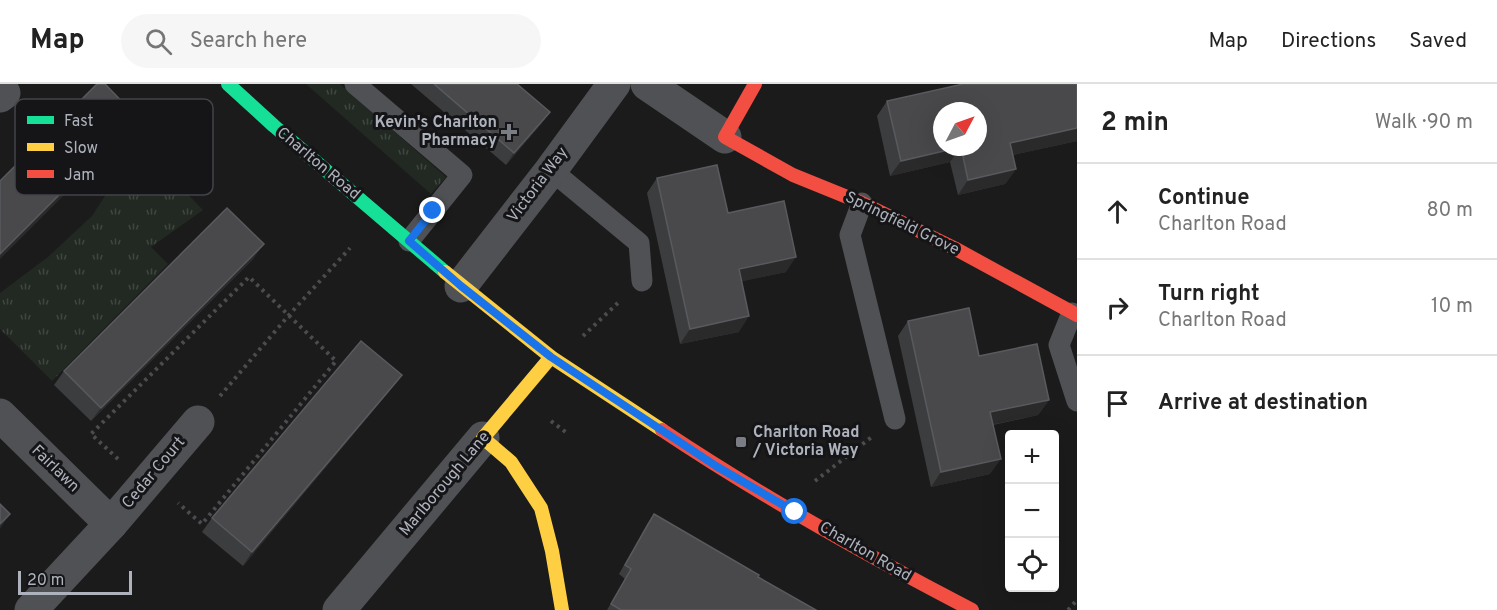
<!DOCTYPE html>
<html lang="en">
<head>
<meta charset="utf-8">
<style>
  :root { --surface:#fff; --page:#f6f6f6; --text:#222; --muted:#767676; --line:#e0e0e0 }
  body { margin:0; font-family:Overpass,sans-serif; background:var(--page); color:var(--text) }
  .controls { position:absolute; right:18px; bottom:18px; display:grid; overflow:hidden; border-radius:6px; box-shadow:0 6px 24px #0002 }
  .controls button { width:54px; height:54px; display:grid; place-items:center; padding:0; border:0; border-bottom:2px solid var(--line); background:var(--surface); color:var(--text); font:30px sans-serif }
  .compass { position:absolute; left:933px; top:18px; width:54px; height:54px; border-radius:50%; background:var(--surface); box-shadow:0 6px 24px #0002; rotate:49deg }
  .scale { position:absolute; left:18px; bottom:15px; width:114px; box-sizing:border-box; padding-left:6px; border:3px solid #adb2bc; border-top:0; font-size:16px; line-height:21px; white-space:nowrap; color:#adb2bc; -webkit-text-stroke:4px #151518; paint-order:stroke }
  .stop { position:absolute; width:18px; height:18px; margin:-14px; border:4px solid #1a73e8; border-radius:50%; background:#fff }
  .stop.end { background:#1a73e8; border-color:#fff; box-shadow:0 2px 6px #0008 }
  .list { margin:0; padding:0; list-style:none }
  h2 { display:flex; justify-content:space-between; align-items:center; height:78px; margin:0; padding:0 24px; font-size:26px }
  h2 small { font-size:20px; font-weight:400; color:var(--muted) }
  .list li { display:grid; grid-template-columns:39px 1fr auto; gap:18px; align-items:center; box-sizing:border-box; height:96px; padding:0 24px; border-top:2px solid var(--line) }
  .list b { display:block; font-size:22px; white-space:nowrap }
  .list p { margin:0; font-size:20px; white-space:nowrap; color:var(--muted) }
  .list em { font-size:20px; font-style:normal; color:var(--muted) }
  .icon { flex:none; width:33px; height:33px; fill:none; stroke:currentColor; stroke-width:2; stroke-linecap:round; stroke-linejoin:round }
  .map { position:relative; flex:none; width:1077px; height:526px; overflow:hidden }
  header { display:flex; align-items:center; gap:36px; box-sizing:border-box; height:84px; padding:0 30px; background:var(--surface); border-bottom:2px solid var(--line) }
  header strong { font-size:28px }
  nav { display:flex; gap:33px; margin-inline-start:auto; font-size:21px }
  .search { width:420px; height:54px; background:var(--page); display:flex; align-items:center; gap:15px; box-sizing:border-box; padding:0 21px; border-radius:33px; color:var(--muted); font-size:22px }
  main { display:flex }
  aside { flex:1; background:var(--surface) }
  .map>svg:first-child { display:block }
</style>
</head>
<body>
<header>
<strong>Map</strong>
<div class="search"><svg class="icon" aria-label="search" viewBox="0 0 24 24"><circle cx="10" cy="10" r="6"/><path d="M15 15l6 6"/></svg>Search here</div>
<nav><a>Map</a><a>Directions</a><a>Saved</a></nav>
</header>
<main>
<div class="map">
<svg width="1077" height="526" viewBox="0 0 1077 526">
  <defs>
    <pattern id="grass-tufts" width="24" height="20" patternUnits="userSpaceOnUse" patternTransform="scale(1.5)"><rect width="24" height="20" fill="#212922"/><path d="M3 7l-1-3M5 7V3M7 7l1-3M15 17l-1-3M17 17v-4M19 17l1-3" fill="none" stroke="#3f4640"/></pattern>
  </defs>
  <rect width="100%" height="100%" fill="#1b1b1b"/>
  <!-- grass -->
  <g fill="url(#grass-tufts)">
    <polygon points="306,0 340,0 446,93 431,110"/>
    <polygon points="139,60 203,126 151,163 168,180 52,297 0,245 0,209 48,173 92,132"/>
  </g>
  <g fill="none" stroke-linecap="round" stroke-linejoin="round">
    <!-- path -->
    <g stroke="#4b4c4f" stroke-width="4" stroke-dasharray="3 4.5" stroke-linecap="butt">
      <polyline points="583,252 621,216"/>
      <polyline points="220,312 289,231 350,164"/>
      <polyline points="551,337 567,349"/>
      <polyline points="118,375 91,350 249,193 336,277 202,440 178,419"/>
      <polyline points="815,397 873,352"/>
      <polyline points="1068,526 1077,516"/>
    </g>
    <!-- lane -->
    <g stroke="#4f5154" stroke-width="21">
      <polyline points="355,0 462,91 409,157"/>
      <polyline points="551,86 639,159 642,197"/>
      <polyline points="862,119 850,151 895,335"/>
      <polyline points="1072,229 1059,261 1077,317"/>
    </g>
    <!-- street -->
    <g stroke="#4f5154" stroke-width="33">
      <polyline points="647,0 725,53"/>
      <polyline points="0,12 4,9"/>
      <polyline points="461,202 551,86 614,0"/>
      <polyline points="0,331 111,440"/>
      <polyline points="31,526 111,440 198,338"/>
      <polyline points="339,526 483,354"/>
    </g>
    <!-- fast -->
    <polyline stroke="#16e098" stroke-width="14" points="228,0 274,42 445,188"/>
    <!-- slow -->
    <g stroke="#ffcf43" stroke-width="14">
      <polyline points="445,188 551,273 662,346"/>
      <polyline points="551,273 483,354 511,378 541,424 552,467 562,526"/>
    </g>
    <!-- jam -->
    <g stroke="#f24e42" stroke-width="14">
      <polyline points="755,0 725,53 793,91 862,119 954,164 1077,231"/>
      <path d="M662 346C761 412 866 471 972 526"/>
    </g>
  </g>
  <!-- wall -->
  <g fill="#3c3d3e">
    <polygon points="411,0 517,0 550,28 541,40 506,81"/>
    <polygon points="959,0 1077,0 1077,57 1013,71 1016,85 1005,100 958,111 950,78 890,92 877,32 887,17 959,1"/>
    <polygon points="657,94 728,129 786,188 742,197 739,248 680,260 647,109"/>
    <polygon points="254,174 91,337 54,301 64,287"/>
    <polygon points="908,237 979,272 1049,316 1038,331 993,341 990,390 931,403 898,252"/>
    <polygon points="392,304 243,482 202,448 212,434"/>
    <polygon points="654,430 758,493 816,526 607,526 625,495 619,490 647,440"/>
  </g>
  <!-- shaded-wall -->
  <g fill="#2a2a2b">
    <polygon points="550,28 541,40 506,81 514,69"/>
    <polygon points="137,33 128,47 0,175 0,170"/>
    <polygon points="1077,44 1077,57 999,74 1010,59"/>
    <polygon points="961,63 950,78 890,92 901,77"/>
    <polygon points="1016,85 1005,100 958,111 968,96"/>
    <polygon points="264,160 254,174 91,337 101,324"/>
    <polygon points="796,173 786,188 729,200 739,185"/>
    <polygon points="749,232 739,248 680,260 690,245"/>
    <polygon points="402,291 392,304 243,482 252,468"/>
    <polygon points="1049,316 1038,331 980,343 990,328"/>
    <polygon points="1001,375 990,390 931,403 941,388"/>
    <polygon points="10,430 0,445 0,440"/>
  </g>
  <!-- building -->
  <g fill="#49494c" stroke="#585a5e" stroke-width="1.5" fill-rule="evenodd">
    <polygon points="97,0 105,0 137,33 0,170 0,97"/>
    <polygon points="434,0 517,0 550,28 514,69"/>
    <path d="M963 0H1077V44L1010 59 1016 85 968 96 961 63 901 77 887 17ZM942 27H978V63H942Z"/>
    <polygon points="717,81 728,129 784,117 796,173 739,185 749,232 690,245 657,94"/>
    <polygon points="227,124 264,160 101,324 64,287"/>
    <polygon points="969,224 979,272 1037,260 1049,316 990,328 1001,375 941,388 908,237"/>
    <polygon points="361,257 402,291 252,468 212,434"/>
    <polygon points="0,420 10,430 0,440"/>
    <polygon points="654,430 759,491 758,493 816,526 621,526 611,520 631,485 625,481"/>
  </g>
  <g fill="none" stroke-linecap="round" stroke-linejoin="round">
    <!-- route -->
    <polyline stroke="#1a73e8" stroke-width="8" points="433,127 409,157 461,202 551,273 716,382 795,428"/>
  </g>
  <!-- markers -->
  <g fill="#7a7d84" stroke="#151518" stroke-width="2">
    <path d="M506 39h6v6h6v6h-6v6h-6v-6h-6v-6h6z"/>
    <rect x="735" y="352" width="12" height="12" rx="3"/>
  </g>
  <g text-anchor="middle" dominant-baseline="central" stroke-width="6" stroke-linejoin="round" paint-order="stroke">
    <!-- poi labels -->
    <g font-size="16" font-weight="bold" fill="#adb2bc" stroke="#151518" text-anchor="end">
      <text x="497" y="39">Kevin's Charlton<tspan x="497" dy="18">Pharmacy</tspan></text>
      <text x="753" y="349" text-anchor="start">Charlton Road<tspan x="753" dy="18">/ Victoria Way</tspan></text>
    </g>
    <!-- street labels -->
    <g font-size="16" fill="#adb2bc" stroke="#151518">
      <text transform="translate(318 80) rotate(40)">Charlton Road</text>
      <text transform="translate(538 101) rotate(-53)">Victoria Way</text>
      <text transform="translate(902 140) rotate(26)">Springfield Grove</text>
      <text transform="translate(55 385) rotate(44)">Fairlawn</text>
      <text transform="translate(154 389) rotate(-50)">Cedar Court</text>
      <text transform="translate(445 400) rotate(-50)">Marlborough Lane</text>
      <text transform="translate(865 468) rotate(30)">Charlton Road</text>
    </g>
  </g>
  <!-- legend -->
  <rect x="15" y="15" width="198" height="96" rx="9" fill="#151518" stroke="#434449" stroke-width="1.5"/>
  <rect x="27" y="32" width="27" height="8" fill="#16e098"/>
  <rect x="27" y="59" width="27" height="8" fill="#ffcf43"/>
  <rect x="27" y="86" width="27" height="8" fill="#f24e42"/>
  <g font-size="16" fill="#adb2bc">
    <text x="64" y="42">Fast</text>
    <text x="64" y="69">Slow</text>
    <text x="64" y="96">Jam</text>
  </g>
</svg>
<div class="controls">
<button>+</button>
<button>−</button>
<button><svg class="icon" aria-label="locate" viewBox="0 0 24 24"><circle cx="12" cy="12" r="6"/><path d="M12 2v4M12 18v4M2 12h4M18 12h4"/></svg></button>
</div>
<svg class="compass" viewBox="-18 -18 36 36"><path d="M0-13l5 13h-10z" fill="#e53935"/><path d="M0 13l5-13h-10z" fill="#767676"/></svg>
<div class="scale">20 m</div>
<div class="stop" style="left:795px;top:428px"></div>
<div class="stop end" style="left:433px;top:127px"></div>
</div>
<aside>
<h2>2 min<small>Walk · 90 m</small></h2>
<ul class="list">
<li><svg class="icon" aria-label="ahead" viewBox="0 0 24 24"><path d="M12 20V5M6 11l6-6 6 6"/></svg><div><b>Continue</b><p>Charlton Road</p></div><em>80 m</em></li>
<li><svg class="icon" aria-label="right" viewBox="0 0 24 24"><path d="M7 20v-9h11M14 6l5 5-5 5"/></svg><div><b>Turn right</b><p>Charlton Road</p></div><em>10 m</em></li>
<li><svg class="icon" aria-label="arrive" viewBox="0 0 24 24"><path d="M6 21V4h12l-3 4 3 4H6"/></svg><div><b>Arrive at destination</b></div></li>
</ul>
</aside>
</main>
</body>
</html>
